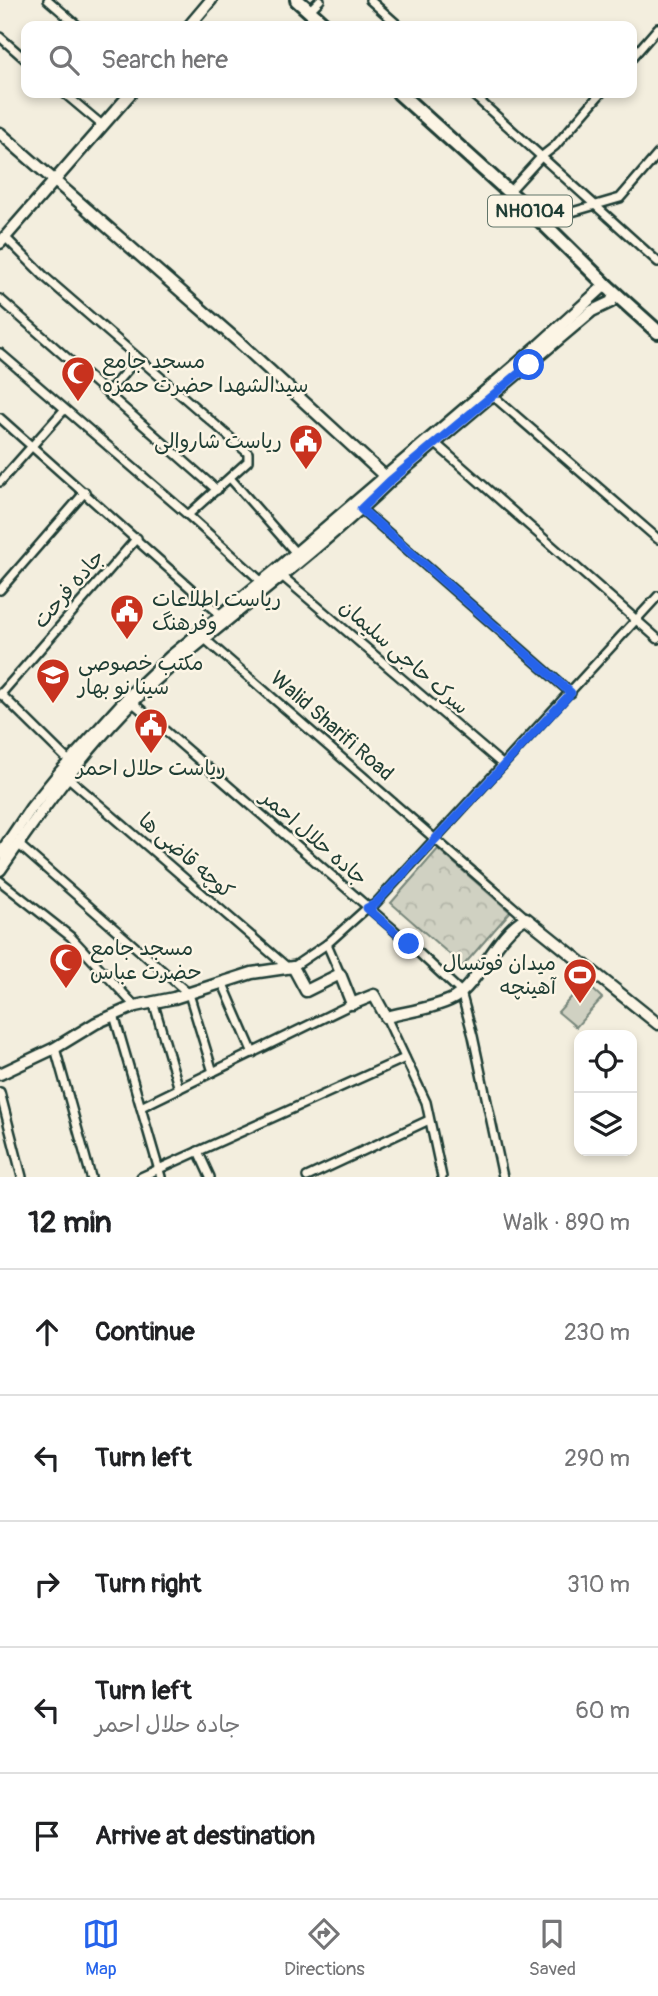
<!DOCTYPE html>
<html lang="en">
<head>
<meta charset="utf-8">
<style>
  :root { --surface:#fff; --page:#f2f2f2; --text:#202124; --muted:#757577; --line:#e0e0e0; --accent:#2563eb }
  body { margin:0; font-family:Pangolin,"Playpen Sans Arabic",sans-serif; background:var(--page); color:var(--text) }
  .controls { position:absolute; right:21px; bottom:21px; display:grid; overflow:hidden; border-radius:14px; box-shadow:0 4px 10px #0003 }
  .controls button { width:63px; height:63px; display:grid; place-items:center; padding:0; border:0; border-bottom:2px solid var(--line); background:var(--surface); color:var(--text); font:35px sans-serif }
  .stop { position:absolute; width:21px; height:21px; margin:-16px; border:5px solid #2563eb; border-radius:50%; background:#fff }
  .stop.end { background:#2563eb; border-color:#fff; box-shadow:0 2px 7px #0008 }
  .list { margin:0; padding:0; list-style:none }
  h2 { display:flex; justify-content:space-between; align-items:center; height:91px; margin:0; padding:0 28px; font-size:30px }
  h2 small { font-size:23px; font-weight:400; color:var(--muted) }
  .list li { display:grid; grid-template-columns:46px 1fr auto; gap:21px; align-items:center; box-sizing:border-box; height:126px; padding:0 28px; border-top:2px solid var(--line) }
  .list b { display:block; font-size:26px; white-space:nowrap }
  .list p { margin:0; font-size:23px; white-space:nowrap; color:var(--muted) }
  .list em { font-size:23px; font-style:normal; color:var(--muted) }
  .icon { flex:none; width:38px; height:38px; fill:none; stroke:currentColor; stroke-width:2; stroke-linecap:round; stroke-linejoin:round }
  .map { position:relative; flex:none; width:658px; height:1177px; overflow:hidden }
  .search { position:absolute; background:var(--surface); box-shadow:0 4px 10px #0003; left:21px; right:21px; top:21px; height:77px; display:flex; align-items:center; gap:18px; box-sizing:border-box; padding:0 24px; border-radius:14px; color:var(--muted); font-size:26px }
  .sheet { height:721px; background:var(--surface) }
  nav { display:flex; justify-content:space-around; align-items:center; box-sizing:border-box; height:98px; border-top:2px solid var(--line); background:var(--surface); font-size:19px; color:var(--muted) }
  nav a { display:grid; justify-items:center; gap:4px }
  nav .on { color:var(--accent) }
  .map>svg:first-child { display:block }
</style>
</head>
<body>
<div class="map">
<svg width="658" height="1177" viewBox="0 0 658 1177">
  <defs>
    <pattern id="forest-crowns" width="20" height="18" patternUnits="userSpaceOnUse" patternTransform="scale(1.75)"><rect width="20" height="18" fill="#d0d1c2"/><path d="M2 6a3 3 0 1 1 6 0M12 15a3 3 0 1 1 6 0" fill="none" stroke="#b2b4a7"/></pattern>
  </defs>
  <rect width="100%" height="100%" fill="#f3eede"/>
  <filter id="ink" filterUnits="userSpaceOnUse"><feTurbulence type="fractalNoise" baseFrequency=".0143" numOctaves="2"/><feDisplacementMap in="SourceGraphic" scale="14" xChannelSelector="R" yChannelSelector="G"/><feConvolveMatrix kernelMatrix="1 2 1 2 8 2 1 2 1" color-interpolation-filters="sRGB"/></filter>
  <g filter="url(#ink)">
    <!-- forest -->
    <polygon fill="url(#forest-crowns)" stroke="#78877b" stroke-width="2" points="438,849 510,912 463,966 391,903"/>
    <!-- pitch -->
    <polygon fill="#d0d1c2" stroke="#78877b" stroke-width="2" points="585,982 602,998 576,1027 558,1012"/>
    <g fill="none" stroke-linecap="round" stroke-linejoin="round">
      <!-- street casing -->
      <g stroke="#1f3d34" stroke-width="12">
        <g id="street">
          <polyline points="48,0 78,26"/>
          <polyline points="370,0 399,26"/>
          <polyline points="309,11 320,0"/>
          <polyline points="0,37 26,60"/>
          <polyline points="632,58 658,28"/>
          <polyline points="64,93 102,125"/>
          <polyline points="471,93 658,262"/>
          <polyline points="509,192 541,157 555,146 601,93"/>
          <polyline points="541,221 620,198 658,154"/>
          <polyline points="5,237 46,278 248,453 248,461 188,515"/>
          <polyline points="0,299 217,490"/>
          <polyline points="0,353 188,515 262,582"/>
          <polyline points="107,393 138,358"/>
          <polyline points="492,395 658,539"/>
          <polyline points="0,418 224,618"/>
          <polyline points="435,443 658,639"/>
          <polyline points="230,478 295,552"/>
          <polyline points="0,482 64,410"/>
          <polyline points="361,509 571,693"/>
          <polyline points="282,576 503,765"/>
          <polyline points="0,590 85,492"/>
          <polyline points="206,640 526,918"/>
          <polyline points="0,693 72,764"/>
          <polyline points="0,695 137,538"/>
          <polyline points="131,701 392,928 461,992 473,1036 503,1177"/>
          <polyline points="64,774 287,967"/>
          <polyline points="18,844 189,994 213,1072"/>
          <polyline points="0,881 71,937 135,1006"/>
          <polyline points="327,944 340,974"/>
          <polyline points="293,967 327,944 367,908 375,904 658,596"/>
          <polyline points="223,984 253,1053"/>
          <polyline points="153,1001 179,1089"/>
          <polyline points="114,1015 161,1177"/>
          <polyline points="386,1017 426,1102 442,1177"/>
          <polyline points="55,1048 91,1177"/>
          <polyline points="0,1092 22,1177"/>
          <polyline points="141,1107 352,1004"/>
          <polyline points="198,1151 210,1177"/>
          <polyline points="141,1177 405,1058"/>
          <polyline points="307,1177 429,1120"/>
        </g>
      </g>
      <!-- secondary casing -->
      <g stroke="#1f3d34" stroke-width="15">
        <g id="secondary">
          <polyline points="189,26 211,0"/>
          <polyline points="0,133 240,343 389,480"/>
          <polyline points="0,243 131,93"/>
          <polyline points="0,854 31,808 61,771 127,698 171,656 276,570 539,345 602,288 608,287"/>
          <path d="M0 870C49 799 101 727 167 670 241 607 320 549 390 481L592 311 611 302 615 293"/>
          <path d="M0 1074 55 1048 96 1023 135 1006 174 998 252 973 293 967 306 991 340 974 352 1004 374 995 386 1017C405 1012 436 1008 454 998 479 983 498 931 526 918L658 1024"/>
        </g>
      </g>
      <!-- highway casing -->
      <g stroke="#1f3d34" stroke-width="18">
        <g id="highway">
          <polyline points="297,0 326,26"/>
          <polyline points="399,93 541,221 608,287 658,332"/>
        </g>
      </g>
      <!-- street -->
      <use href="#street" stroke="#fcf5e5" stroke-width="7"/>
      <!-- secondary -->
      <use href="#secondary" stroke="#fcf5e5" stroke-width="10"/>
      <!-- highway -->
      <use href="#highway" stroke="#fcf5e5" stroke-width="12"/>
    </g>
  </g>
  <g fill="none" stroke-linecap="round" stroke-linejoin="round" filter="url(#ink)">
    <!-- route -->
    <polyline stroke="#2563eb" stroke-width="9" points="409,944 367,908 375,904 571,693 361,509 390,481 529,365"/>
  </g>
  <!-- icons -->
  <defs>
    <g id="mosque-pin" transform="scale(1.75)"><path d="M0 17L-7.5 6A9.5 9.5 0 1 1 7.5 6Z" fill="#c8321e" stroke="#fcf5e5"/><path d="M3.5-4.9A6 6 0 1 0 3.5 4.9A5 5 0 1 1 3.5-4.9Z" fill="#fff"/></g>
    <g id="civic-pin" transform="scale(1.75)"><path d="M0 17L-7.5 6A9.5 9.5 0 1 1 7.5 6Z" fill="#c8321e" stroke="#fcf5e5"/><path d="M-.6-6.5H3V-4.5H.6V-3L4-1V1h2V6H-6V1h2V-1L-.6-3ZM-1.2 2.5V6h2.4V2.5Z" fill="#fff"/></g>
    <g id="school-pin" transform="scale(1.75)"><path d="M0 17L-7.5 6A9.5 9.5 0 1 1 7.5 6Z" fill="#c8321e" stroke="#fcf5e5"/><path d="M0-5L7-2L0 1L-7-2ZM-4 1L0 2.5L4 1V4Q0 6-4 4Z" fill="#fff"/></g>
    <g id="stadium-pin" transform="scale(1.75)"><path d="M0 17L-7.5 6A9.5 9.5 0 1 1 7.5 6Z" fill="#c8321e" stroke="#fcf5e5"/><path d="M0-5a6.5 5 0 1 0 0 10a6.5 5 0 1 0 0-10ZM-3.5-1.8h7v3.6h-7Z" fill="#fff"/></g>
  </defs>
  <g fill-rule="evenodd">
    <use href="#mosque-pin" x="78" y="373"/>
    <use href="#civic-pin" x="306" y="441"/>
    <use href="#civic-pin" x="127" y="611"/>
    <use href="#school-pin" x="53" y="675"/>
    <use href="#civic-pin" x="151" y="725"/>
    <use href="#mosque-pin" x="66" y="960"/>
    <use href="#stadium-pin" x="580" y="975"/>
  </g>
  <g text-anchor="middle" dominant-baseline="central" stroke-width="5" stroke-linejoin="round" paint-order="stroke">
    <!-- shield labels -->
    <rect fill="#fcf5e5" stroke="#617469" stroke-width="2" x="488" y="195.5" width="84" height="31" rx="5"/>
    <g font-size="19" font-weight="bold" fill="#1f3d34">
      <text x="530" y="211">NH0104</text>
    </g>
    <!-- poi labels -->
    <g font-size="21" fill="#1f3d34" stroke="#fcf5e5" text-anchor="start">
      <text x="102" y="361">مسجد جامع<tspan x="102" dy="24">سیدالشهدا حضرت حمزه</tspan></text>
      <text x="282" y="441" text-anchor="end">ریاست شاروالی</text>
      <text x="152" y="599">ریاست اطلاعات<tspan x="152" dy="24">وفرهنگ</tspan></text>
      <text x="78" y="663">مکتب خصوصی<tspan x="78" dy="24">سینا نو بهار</tspan></text>
      <text x="151" y="768" text-anchor="middle">ریاست حلال احمر</text>
      <text x="90" y="948">مسجد جامع<tspan x="90" dy="24">حضرت عباس</tspan></text>
      <text x="556" y="963" text-anchor="end">میدان فوتسال<tspan x="556" dy="24">آهینچه</tspan></text>
    </g>
    <!-- street labels -->
    <g font-size="21" fill="#1f3d34" stroke="#fcf5e5">
      <text transform="translate(69 589) rotate(-49)">جاده فرحت</text>
      <text transform="translate(404 657) rotate(41)">سرک حاجی سلیمان</text>
      <text transform="translate(332 726) rotate(41)">Walid Sharifi Road</text>
      <text transform="translate(314 838) rotate(41)">جاده حلال احمر</text>
      <text transform="translate(186 856) rotate(41)">کوچه قاضی ها</text>
    </g>
  </g>
</svg>
<div class="controls">
<button><svg class="icon" aria-label="locate" viewBox="0 0 24 24"><circle cx="12" cy="12" r="6"/><path d="M12 2v4M12 18v4M2 12h4M18 12h4"/></svg></button>
<button><svg class="icon" aria-label="layers" viewBox="0 0 24 24"><path d="M12 4l9 5-9 5-9-5zM3 14l9 5 9-5"/></svg></button>
</div>
<div class="stop" style="left:529px;top:365px"></div>
<div class="stop end" style="left:409px;top:944px"></div>
<div class="search"><svg class="icon" aria-label="search" viewBox="0 0 24 24"><circle cx="10" cy="10" r="6"/><path d="M15 15l6 6"/></svg>Search here</div>
</div>
<section class="sheet">
<h2>12 min<small>Walk · 890 m</small></h2>
<ul class="list">
<li><svg class="icon" aria-label="ahead" viewBox="0 0 24 24"><path d="M12 20V5M6 11l6-6 6 6"/></svg><div><b>Continue</b></div><em>230 m</em></li>
<li><svg class="icon" aria-label="left" viewBox="0 0 24 24"><path d="M17 20v-9H6M10 6l-5 5 5 5"/></svg><div><b>Turn left</b></div><em>290 m</em></li>
<li><svg class="icon" aria-label="right" viewBox="0 0 24 24"><path d="M7 20v-9h11M14 6l5 5-5 5"/></svg><div><b>Turn right</b></div><em>310 m</em></li>
<li><svg class="icon" aria-label="left" viewBox="0 0 24 24"><path d="M17 20v-9H6M10 6l-5 5 5 5"/></svg><div><b>Turn left</b><p>جاده حلال احمر</p></div><em>60 m</em></li>
<li><svg class="icon" aria-label="arrive" viewBox="0 0 24 24"><path d="M6 21V4h12l-3 4 3 4H6"/></svg><div><b>Arrive at destination</b></div></li>
</ul>
</section>
<nav>
<a class="on"><svg class="icon" aria-label="map" viewBox="0 0 24 24"><path d="M3 6l6-2 6 2 6-2v14l-6 2-6-2-6 2zM9 4v14M15 6v14"/></svg>Map</a>
<a><svg class="icon" aria-label="directions" viewBox="0 0 24 24"><path d="M12 3l9 9-9 9-9-9zM9 14v-3h6M13 9l2 2-2 2"/></svg>Directions</a>
<a><svg class="icon" aria-label="saved" viewBox="0 0 24 24"><path d="M7 4h10v16l-5-4-5 4z"/></svg>Saved</a>
</nav>
</body>
</html>
